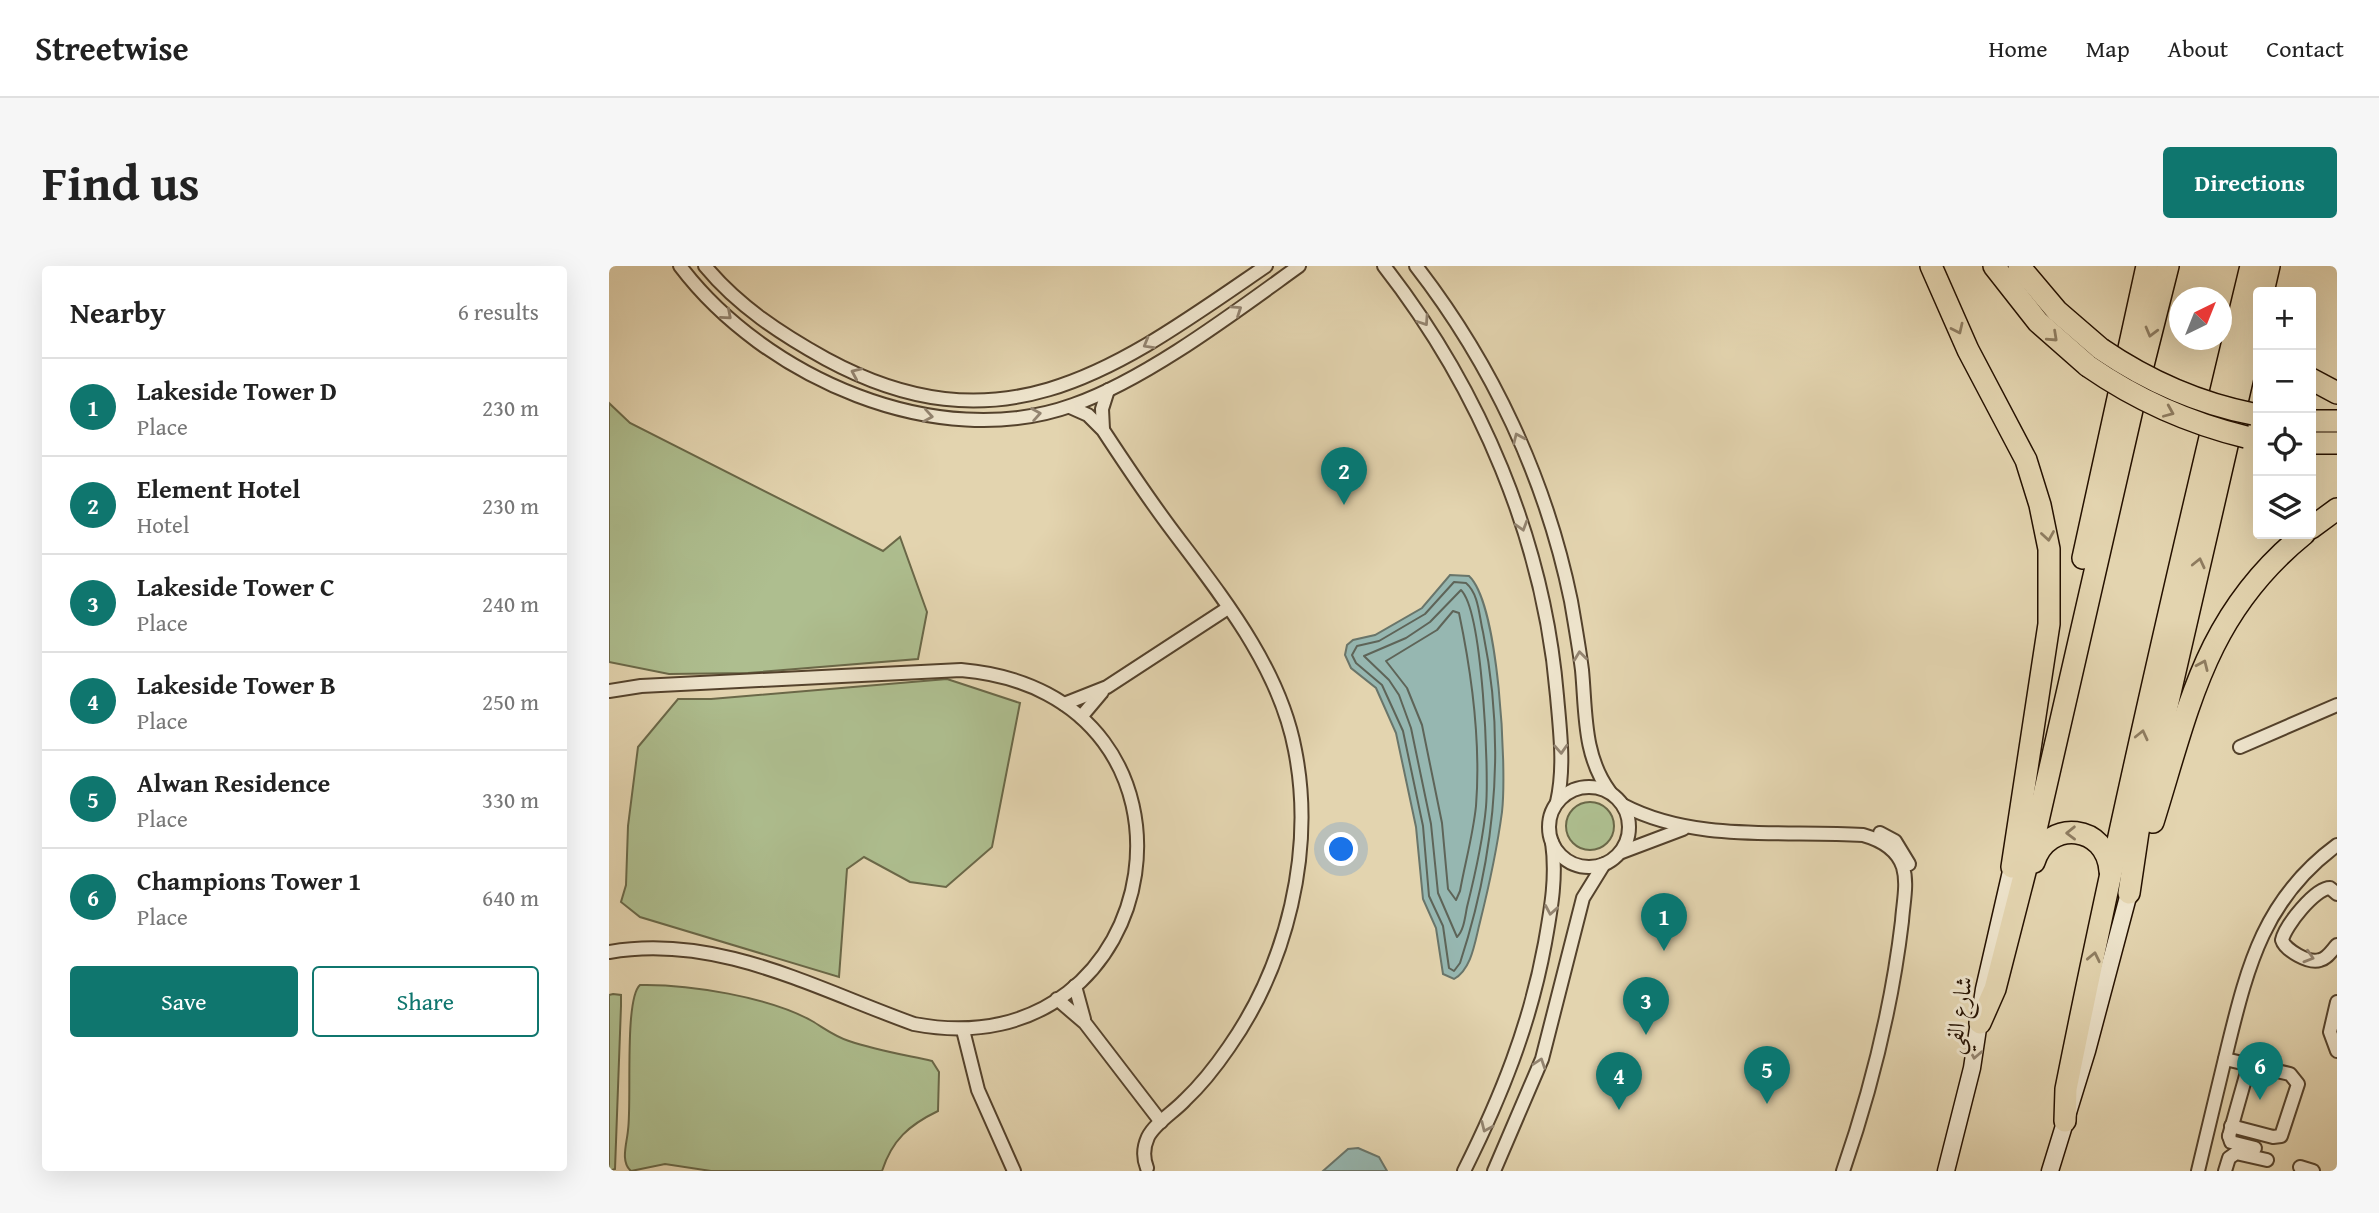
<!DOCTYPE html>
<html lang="en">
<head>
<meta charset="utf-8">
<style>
  :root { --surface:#fff; --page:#f6f6f6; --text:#222; --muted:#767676; --line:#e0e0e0; --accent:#0f766e }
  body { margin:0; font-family:"Gentium Book Plus",Amiri,serif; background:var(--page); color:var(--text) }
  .controls { position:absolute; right:21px; top:21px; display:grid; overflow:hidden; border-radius:7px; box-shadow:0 7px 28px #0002 }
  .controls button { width:63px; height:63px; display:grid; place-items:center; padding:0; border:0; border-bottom:2px solid var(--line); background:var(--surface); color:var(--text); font:35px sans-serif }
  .compass { position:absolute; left:1560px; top:21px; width:63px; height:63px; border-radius:50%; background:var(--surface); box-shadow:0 7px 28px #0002; rotate:43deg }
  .you { position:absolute; left:733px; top:584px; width:24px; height:24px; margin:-18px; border:5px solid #fff; border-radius:50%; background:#1a73e8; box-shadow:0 0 0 10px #1a73e833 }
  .badge { display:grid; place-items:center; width:46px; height:46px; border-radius:50%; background:var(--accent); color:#fff; font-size:23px; font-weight:700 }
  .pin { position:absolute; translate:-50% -58px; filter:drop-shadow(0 2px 4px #0008) }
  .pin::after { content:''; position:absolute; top:37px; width:24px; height:21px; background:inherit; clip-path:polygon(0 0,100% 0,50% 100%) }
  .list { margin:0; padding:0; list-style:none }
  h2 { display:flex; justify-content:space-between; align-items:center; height:91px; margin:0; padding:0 28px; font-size:30px }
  h2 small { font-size:23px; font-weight:400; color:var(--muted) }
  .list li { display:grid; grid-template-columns:46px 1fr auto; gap:21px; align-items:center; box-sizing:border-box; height:98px; padding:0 28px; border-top:2px solid var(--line) }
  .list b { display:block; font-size:26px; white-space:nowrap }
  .list p { margin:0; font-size:23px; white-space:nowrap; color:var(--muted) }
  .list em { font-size:23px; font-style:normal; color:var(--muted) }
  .actions { display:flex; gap:14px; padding:21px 28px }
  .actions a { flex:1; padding:16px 0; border:2px solid var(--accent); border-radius:7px; text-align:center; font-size:24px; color:var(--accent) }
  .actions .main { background:var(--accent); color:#fff }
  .icon { flex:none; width:38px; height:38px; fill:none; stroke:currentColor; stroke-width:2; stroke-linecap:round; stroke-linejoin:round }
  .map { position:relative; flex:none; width:1728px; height:905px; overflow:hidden; border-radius:7px }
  header { display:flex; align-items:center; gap:42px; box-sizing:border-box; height:98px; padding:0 35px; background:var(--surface); border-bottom:2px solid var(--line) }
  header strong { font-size:33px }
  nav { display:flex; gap:38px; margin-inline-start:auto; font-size:24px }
  .intro { display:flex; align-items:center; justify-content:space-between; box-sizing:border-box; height:168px; padding:0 42px }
  h1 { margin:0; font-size:49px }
  .button { padding:18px 32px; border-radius:7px; background:var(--accent); color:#fff; font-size:24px; font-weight:700 }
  main { display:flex; gap:42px; padding:0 42px }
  aside { flex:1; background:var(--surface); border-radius:7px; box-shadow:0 7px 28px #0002 }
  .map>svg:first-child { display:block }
</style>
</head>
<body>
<header>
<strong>Streetwise</strong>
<nav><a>Home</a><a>Map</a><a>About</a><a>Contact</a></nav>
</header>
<div class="intro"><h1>Find us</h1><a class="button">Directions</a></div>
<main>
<aside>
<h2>Nearby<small>6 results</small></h2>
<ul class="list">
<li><span class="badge">1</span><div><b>Lakeside Tower D</b><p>Place</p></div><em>230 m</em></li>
<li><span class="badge">2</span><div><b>Element Hotel</b><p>Hotel</p></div><em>230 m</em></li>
<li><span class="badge">3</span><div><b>Lakeside Tower C</b><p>Place</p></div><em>240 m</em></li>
<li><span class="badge">4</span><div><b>Lakeside Tower B</b><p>Place</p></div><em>250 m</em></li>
<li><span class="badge">5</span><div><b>Alwan Residence</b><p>Place</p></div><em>330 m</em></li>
<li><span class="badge">6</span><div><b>Champions Tower 1</b><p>Place</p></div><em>640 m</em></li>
</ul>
<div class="actions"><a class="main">Save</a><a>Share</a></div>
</aside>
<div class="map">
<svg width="1728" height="905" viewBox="0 0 1728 905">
  <rect width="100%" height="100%" fill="#e3d4af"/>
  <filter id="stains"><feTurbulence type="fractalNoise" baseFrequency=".00286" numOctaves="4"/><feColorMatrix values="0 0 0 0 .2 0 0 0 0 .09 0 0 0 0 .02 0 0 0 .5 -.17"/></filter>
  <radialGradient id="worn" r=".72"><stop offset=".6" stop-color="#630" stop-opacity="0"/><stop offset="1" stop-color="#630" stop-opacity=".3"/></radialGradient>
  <!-- green -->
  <g fill="#aebe8f" stroke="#6a6848" stroke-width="2">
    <polygon points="0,137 21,157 274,285 291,271 318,346 309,393 139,407 60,408 0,396"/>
    <polygon points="338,413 411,437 383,581 337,621 301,616 255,591 238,603 230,711 31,651 12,636 17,619 19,560 29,481 69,433 102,433"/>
    <circle cx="981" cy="560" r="24"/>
    <path d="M31 719C79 718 161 731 203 755 215 762 225 770 240 775 266 784 296 789 323 795L330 806 329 845C300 859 283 874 273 905H102L56 898 22 905C11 896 18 877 19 864 23 837 15 733 31 719Z"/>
    <polygon points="4,728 12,729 12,740 6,903 0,905 0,729"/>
  </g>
  <!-- water -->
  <g fill="#96b7b1" stroke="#69756a" stroke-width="2">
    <path d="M841 309 860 310C890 338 898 502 893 546 888 583 880 620 871 656 866 675 863 703 845 713L834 708 827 662 814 633 807 561 787 467 767 422 742 402 736 389 738 379 744 374 766 369 813 342Z"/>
    <polygon points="749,882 770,891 778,905 714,905 739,883"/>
  </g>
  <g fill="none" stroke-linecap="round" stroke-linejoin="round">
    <!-- shore -->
    <g stroke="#5e6458" stroke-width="2">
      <path d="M845 316 857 317C870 328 870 350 874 366 897 478 886 590 851 697L845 705 840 702 834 660 820 630 814 560 794 465 773 419 747 397 743 389 748 380 770 375 816 348Z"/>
      <path d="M852 324C874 346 880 506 877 541 874 574 866 609 858 641 856 651 855 664 848 671L829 627 822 558 802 462 790 429 780 414 755 390 797 372 821 356Z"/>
      <path d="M844 345 850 347C863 409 872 476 867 540 864 569 856 597 851 625L847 634 839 623 833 557 813 459 798 422 777 395 828 364Z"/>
    </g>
    <!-- street casing -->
    <g stroke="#54422c" stroke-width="16">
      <g id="street">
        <path d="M71 0C155 111 328 188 464 139 538 113 626 46 690 0"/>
        <path d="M96 0C129 40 172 68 217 93 396 190 511 100 657 0"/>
        <path d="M775 0C871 123 935 274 948 430 951 465 956 501 948 536"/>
        <path d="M807 0C883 98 937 213 962 335 966 358 970 381 973 404 977 446 974 490 1001 526"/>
        <path d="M461 141 479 149 494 164C515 196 537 229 560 260 610 327 670 399 686 484 706 585 678 698 620 781 607 800 593 818 576 834 565 846 546 857 539 871 534 882 534 892 538 902"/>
        <polyline points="494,163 493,143 499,124"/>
        <path d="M0 425 32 420 352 404C622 427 562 807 305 758 207 723 108 667 0 686"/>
        <polyline points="455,438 498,421 619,342"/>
        <polyline points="472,451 493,426"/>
        <polyline points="1631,481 1728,439"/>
        <circle cx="980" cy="561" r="40"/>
        <path d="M1014 539C1086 577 1175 564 1254 569 1272 574 1288 583 1294 601 1299 618 1294 638 1293 655 1283 740 1262 824 1234 905"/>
        <polyline points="1271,567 1286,575 1300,598"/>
        <polyline points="1013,586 1074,563"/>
        <path d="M1728 628 1721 622C1706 622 1676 660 1673 674 1676 684 1700 698 1711 694 1719 692 1723 684 1728 679"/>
        <polyline points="466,720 475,753"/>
        <polyline points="448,733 476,757 552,856"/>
        <polyline points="1728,736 1721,766 1728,785"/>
        <polyline points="354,764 369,824 405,905"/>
        <polyline points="1616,793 1681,808 1689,818 1672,870 1664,871 1622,860"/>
        <polyline points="1620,870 1640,799"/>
        <polyline points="1620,870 1622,876 1646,882"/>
        <polyline points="1691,901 1704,905"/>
        <path d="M855 905C892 831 921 759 936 677 942 643 948 611 943 576"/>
        <polyline points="885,905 933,793 974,632 995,598"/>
        <path d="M1589 905C1599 863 1609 822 1619 780 1639 698 1656 632 1728 579"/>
        <polyline points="1616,905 1620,892 1627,887 1658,894"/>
      </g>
    </g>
    <!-- secondary casing -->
    <g stroke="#251100" stroke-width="19">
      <g id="secondary">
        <polyline points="1337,905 1363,802 1375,723 1403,601"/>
        <polyline points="1441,905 1478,785 1520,627"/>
      </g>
    </g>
    <!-- highway casing -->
    <g stroke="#251100" stroke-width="24">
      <g id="highway">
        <polyline points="1322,0 1359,84 1417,194 1431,239 1440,283 1440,358 1403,601"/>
        <polyline points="1385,0 1429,56 1479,100"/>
        <polyline points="1410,0 1448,45 1492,83"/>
        <polyline points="1654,26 1660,0"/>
        <polyline points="1702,113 1728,127"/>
        <polyline points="1702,155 1728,155"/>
        <polyline points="1702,177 1728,177"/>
        <polyline points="1702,262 1728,243"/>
        <polyline points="1474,292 1538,0"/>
        <path d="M1544 556C1580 441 1596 348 1695 268"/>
        <path d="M1425 596C1439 552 1498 559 1501 605"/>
        <polyline points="1520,627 1529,566 1649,45"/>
        <polyline points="1371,757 1386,723 1428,559 1525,135 1559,0"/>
        <path d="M1456 855 1457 823C1512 548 1576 273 1642 0"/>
      </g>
    </g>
    <!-- street -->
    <use href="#street" stroke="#ede3cb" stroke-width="12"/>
    <!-- secondary -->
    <use href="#secondary" stroke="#ede3cb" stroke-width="16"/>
    <!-- highway -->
    <use href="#highway" stroke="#e3d4af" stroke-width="21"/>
    <!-- highway-bridge casing -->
    <g stroke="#251100" stroke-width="24" stroke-linecap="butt">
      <g id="highway-bridge">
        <path d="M1492 83C1539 115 1588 137 1644 148"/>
        <path d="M1479 100C1528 134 1579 157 1637 171"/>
      </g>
    </g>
    <!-- highway-bridge -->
    <use href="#highway-bridge" stroke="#e3d4af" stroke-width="21"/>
  </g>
  <!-- one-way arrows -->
  <defs><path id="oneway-chevron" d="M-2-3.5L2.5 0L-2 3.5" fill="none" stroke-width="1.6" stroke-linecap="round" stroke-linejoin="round" transform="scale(1.75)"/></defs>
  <g stroke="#938470">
    <use href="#oneway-chevron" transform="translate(628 44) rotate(-34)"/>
    <use href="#oneway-chevron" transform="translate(118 49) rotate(41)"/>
    <use href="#oneway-chevron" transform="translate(815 55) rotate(56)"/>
    <use href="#oneway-chevron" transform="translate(539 78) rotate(150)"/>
    <use href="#oneway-chevron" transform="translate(247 107) rotate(-156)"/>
    <use href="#oneway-chevron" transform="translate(427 148) rotate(-10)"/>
    <use href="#oneway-chevron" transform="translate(319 150) rotate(9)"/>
    <use href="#oneway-chevron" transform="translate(909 172) rotate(-114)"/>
    <use href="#oneway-chevron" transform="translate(913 260) rotate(73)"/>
    <use href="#oneway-chevron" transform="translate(971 390) rotate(-97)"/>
    <use href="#oneway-chevron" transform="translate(952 483) rotate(87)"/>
    <use href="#oneway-chevron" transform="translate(942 644) rotate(100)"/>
    <use href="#oneway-chevron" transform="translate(1700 691) rotate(17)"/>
    <use href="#oneway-chevron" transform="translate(1366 788) rotate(101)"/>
    <use href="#oneway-chevron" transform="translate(931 797) rotate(-71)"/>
    <use href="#oneway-chevron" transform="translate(877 861) rotate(114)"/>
  </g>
  <g stroke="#8e7c60">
    <use href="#oneway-chevron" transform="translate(1349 63) rotate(65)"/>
    <use href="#oneway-chevron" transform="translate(1542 66) rotate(105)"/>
    <use href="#oneway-chevron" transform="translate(1444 71) rotate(43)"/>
    <use href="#oneway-chevron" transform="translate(1560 146) rotate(23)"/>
    <use href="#oneway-chevron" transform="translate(1439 270) rotate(81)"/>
    <use href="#oneway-chevron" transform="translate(1590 297) rotate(-77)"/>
    <use href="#oneway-chevron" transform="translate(1594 399) rotate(-66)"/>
    <use href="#oneway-chevron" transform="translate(1533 469) rotate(-77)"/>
    <use href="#oneway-chevron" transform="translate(1462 567) rotate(179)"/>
    <use href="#oneway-chevron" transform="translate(1485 691) rotate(-78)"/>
  </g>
  <g text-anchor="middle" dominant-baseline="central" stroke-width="6" stroke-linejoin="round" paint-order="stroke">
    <!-- street labels -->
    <g font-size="24" fill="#251100" stroke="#ede3cb">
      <text transform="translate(1349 749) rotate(-81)">شارع الفي</text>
    </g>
  </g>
  <rect width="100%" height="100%" filter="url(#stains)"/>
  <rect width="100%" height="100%" fill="url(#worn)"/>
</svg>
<div class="controls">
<button>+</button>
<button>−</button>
<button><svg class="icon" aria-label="locate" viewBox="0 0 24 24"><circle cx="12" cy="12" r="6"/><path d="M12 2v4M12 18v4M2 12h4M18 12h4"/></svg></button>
<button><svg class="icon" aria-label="layers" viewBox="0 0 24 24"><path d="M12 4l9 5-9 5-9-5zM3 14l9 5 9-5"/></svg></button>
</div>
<svg class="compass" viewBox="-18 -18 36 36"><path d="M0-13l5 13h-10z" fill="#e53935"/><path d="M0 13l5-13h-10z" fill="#767676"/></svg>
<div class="you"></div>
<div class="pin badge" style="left:1055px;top:685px">1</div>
<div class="pin badge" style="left:735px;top:239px">2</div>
<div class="pin badge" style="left:1037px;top:769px">3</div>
<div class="pin badge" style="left:1010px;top:844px">4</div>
<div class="pin badge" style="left:1158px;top:838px">5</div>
<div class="pin badge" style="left:1651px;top:834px">6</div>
</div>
</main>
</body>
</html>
